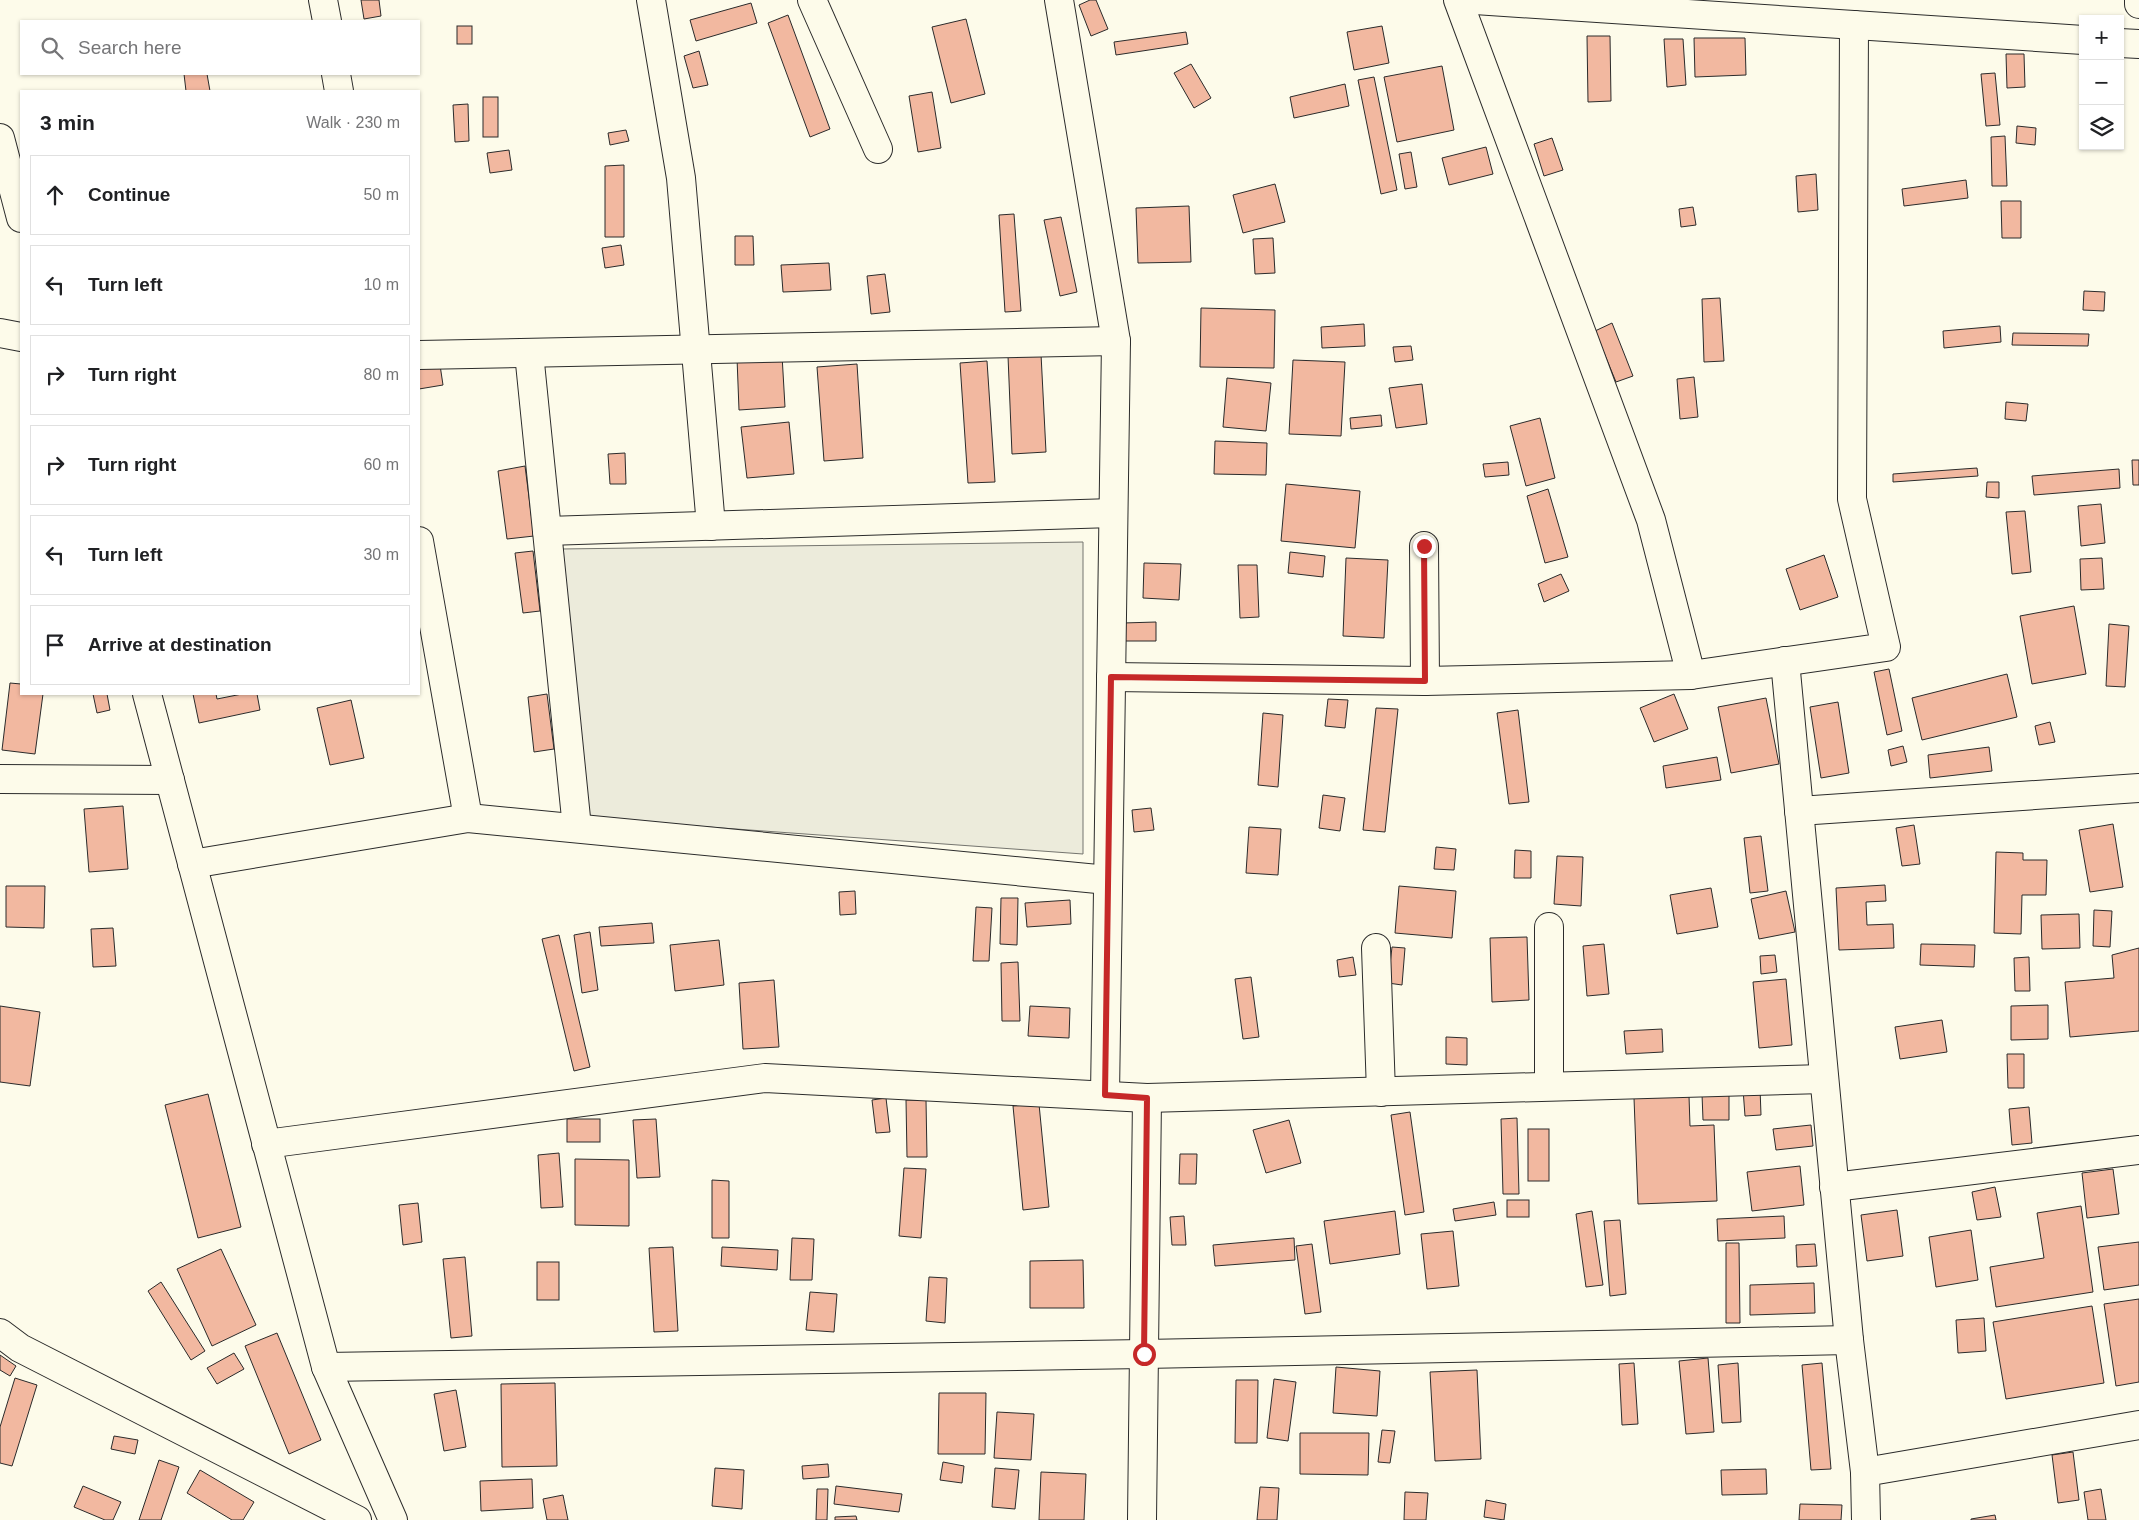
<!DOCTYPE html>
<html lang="en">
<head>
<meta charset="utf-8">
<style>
  :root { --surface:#fff; --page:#f2f2f2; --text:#202124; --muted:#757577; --line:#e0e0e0 }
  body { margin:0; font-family:Helvetica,sans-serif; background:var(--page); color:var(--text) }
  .controls { position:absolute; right:15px; top:15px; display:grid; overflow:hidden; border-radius:0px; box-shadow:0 1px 4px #0004 }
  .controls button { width:45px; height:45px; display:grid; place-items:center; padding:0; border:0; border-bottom:1px solid var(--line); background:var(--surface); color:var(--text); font:25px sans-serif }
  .stop { position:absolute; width:15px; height:15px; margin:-11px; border:4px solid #c62828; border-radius:50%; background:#fff }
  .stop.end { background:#c62828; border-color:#fff; box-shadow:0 1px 5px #0008 }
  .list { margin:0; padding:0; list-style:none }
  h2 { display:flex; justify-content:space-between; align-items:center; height:65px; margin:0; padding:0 20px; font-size:21px }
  h2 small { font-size:16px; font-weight:400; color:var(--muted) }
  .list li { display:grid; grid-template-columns:32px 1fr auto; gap:15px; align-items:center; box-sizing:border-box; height:80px; margin:0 10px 10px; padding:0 10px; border:1px solid var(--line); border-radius:0px }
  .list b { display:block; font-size:19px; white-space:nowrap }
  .list em { font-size:16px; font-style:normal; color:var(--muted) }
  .icon { flex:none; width:28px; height:28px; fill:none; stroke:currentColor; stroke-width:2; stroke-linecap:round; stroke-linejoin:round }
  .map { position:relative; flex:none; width:2139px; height:1520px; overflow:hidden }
  .search { position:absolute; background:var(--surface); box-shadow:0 1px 4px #0004; left:20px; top:20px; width:400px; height:55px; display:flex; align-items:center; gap:12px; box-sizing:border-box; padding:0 18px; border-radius:0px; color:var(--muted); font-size:19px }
  .panel { position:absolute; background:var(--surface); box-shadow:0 1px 4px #0004; left:20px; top:90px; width:400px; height:605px; border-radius:0px }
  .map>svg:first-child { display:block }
</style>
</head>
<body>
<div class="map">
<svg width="2139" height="1520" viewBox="0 0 2139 1520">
  <rect width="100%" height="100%" fill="#fdfbea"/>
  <!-- green -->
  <polygon fill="#ecebdb" stroke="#74746e" points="1083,542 1083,854 583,818 561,549"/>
  <!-- building -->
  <g fill="#f2b8a0" stroke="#2b2b2b">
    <polygon points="361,0 379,0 381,16 364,19"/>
    <polygon points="1090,0 1096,0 1108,29 1091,36 1079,5"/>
    <polygon points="751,3 757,23 696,41 690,20"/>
    <polygon points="788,15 830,129 810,137 768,23"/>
    <polygon points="966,19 985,94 951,103 932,27"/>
    <rect x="457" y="26" width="15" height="18"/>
    <polygon points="1382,26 1389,63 1354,70 1347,32"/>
    <polygon points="1186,32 1188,44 1116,55 1114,42"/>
    <polygon points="1587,36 1610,36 1611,101 1588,102"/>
    <polygon points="1694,38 1745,38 1746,75 1695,77"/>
    <polygon points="1664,39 1683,39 1686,85 1667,87"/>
    <polygon points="699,51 708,85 693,88 684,56"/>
    <polygon points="2006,54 2024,54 2025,87 2007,88"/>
    <polygon points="1191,64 1211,98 1194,108 1174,73"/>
    <polygon points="1442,66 1454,130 1397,142 1384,77"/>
    <polygon points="1995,73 2000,125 1986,126 1981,74"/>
    <polygon points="184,74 207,74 210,91 186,91"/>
    <polygon points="1374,77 1397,190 1381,194 1358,80"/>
    <polygon points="1345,84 1349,106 1294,118 1290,97"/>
    <polygon points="932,92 941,148 918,152 909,96"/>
    <rect x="483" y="97" width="15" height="40"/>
    <polygon points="468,104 469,141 455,142 453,105"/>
    <polygon points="2017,126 2036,128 2035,145 2016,143"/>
    <polygon points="626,130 629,141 610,145 608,133"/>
    <polygon points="2005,136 2007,186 1992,186 1991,137"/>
    <polygon points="1552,138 1563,170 1544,176 1534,144"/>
    <polygon points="1486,147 1493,174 1449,185 1442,158"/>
    <polygon points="509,150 512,170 490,173 487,153"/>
    <polygon points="1411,152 1417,187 1405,189 1399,154"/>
    <polygon points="624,165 624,237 605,237 605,166"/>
    <polygon points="1816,174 1818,210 1798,212 1796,176"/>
    <polygon points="1966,180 1968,198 1904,206 1902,189"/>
    <polygon points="1275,184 1285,222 1243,233 1233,195"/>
    <polygon points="2001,201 2021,201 2021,238 2002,238"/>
    <polygon points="1189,206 1191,262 1138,263 1136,208"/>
    <polygon points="1693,207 1696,225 1681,227 1679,209"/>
    <polygon points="1014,214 1021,311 1005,312 999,215"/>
    <polygon points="1061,217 1077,292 1060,296 1044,220"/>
    <polygon points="735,236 753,236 754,265 735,265"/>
    <polygon points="1273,238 1275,273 1255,274 1253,239"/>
    <polygon points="621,245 624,265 605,268 602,248"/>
    <polygon points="829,263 831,290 783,292 781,265"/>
    <polygon points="885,274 890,312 871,314 867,276"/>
    <polygon points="2084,291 2105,292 2104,311 2083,310"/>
    <polygon points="1720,298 1724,361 1704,362 1702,299"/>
    <polygon points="1201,308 1275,310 1274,368 1200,367"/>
    <polygon points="1612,323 1633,376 1616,382 1595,331"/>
    <polygon points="1364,324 1365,346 1322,348 1321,327"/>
    <polygon points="2000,326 2001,342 1944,348 1943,331"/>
    <polygon points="2013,333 2089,334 2088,346 2012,345"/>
    <polygon points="1411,346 1413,360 1395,362 1393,347"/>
    <polygon points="1041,354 1046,452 1012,454 1008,356"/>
    <polygon points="782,355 785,407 739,410 737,358"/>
    <polygon points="1293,360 1345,362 1341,436 1289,434"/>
    <polygon points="987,361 995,482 968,483 960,363"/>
    <polygon points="857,364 863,458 824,461 817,367"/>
    <polygon points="440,365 443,385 419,389 419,369"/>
    <polygon points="1694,377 1698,417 1680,419 1677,379"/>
    <polygon points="1227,378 1271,383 1266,431 1223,427"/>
    <polygon points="1422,384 1427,424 1396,428 1389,388"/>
    <polygon points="2006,402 2028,404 2026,421 2005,419"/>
    <polygon points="1381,415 1382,426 1351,429 1350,418"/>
    <polygon points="1540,418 1555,478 1526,486 1510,426"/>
    <polygon points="789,422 794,474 747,478 741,427"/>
    <polygon points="1215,441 1267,443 1266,475 1214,474"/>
    <polygon points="625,453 626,484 610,484 608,454"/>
    <polygon points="2132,460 2139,460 2139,485 2133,485"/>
    <polygon points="1508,462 1509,475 1485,477 1483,464"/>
    <polygon points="525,466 534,536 507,539 498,471"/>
    <polygon points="1977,468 1978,476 1893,482 1893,474"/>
    <polygon points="2119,469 2120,488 2034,495 2032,476"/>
    <polygon points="1987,482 1999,482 1999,498 1986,497"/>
    <polygon points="1286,484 1360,491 1355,548 1281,541"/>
    <polygon points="1548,489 1568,557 1545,563 1527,496"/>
    <polygon points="2101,504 2105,543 2081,546 2078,506"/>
    <polygon points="2025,511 2031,572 2012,574 2006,512"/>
    <polygon points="533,551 540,611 523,613 515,553"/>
    <polygon points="1290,552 1325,556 1323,577 1288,573"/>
    <polygon points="1824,555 1838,597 1800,610 1786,569"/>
    <polygon points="1346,558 1388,560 1384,638 1343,636"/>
    <polygon points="2102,558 2104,589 2081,590 2080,559"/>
    <polygon points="1144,563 1181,564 1179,600 1143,598"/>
    <polygon points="1238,565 1257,565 1259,617 1240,618"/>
    <polygon points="1561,574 1569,591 1544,602 1538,584"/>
    <polygon points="2074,606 2086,674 2032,684 2020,616"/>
    <polygon points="1156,622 1156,641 1123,641 1123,623"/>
    <polygon points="2109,624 2129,626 2125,687 2106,686"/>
    <polygon points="1889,669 1902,731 1887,735 1874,672"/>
    <polygon points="2007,674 2017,717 1922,740 1912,698"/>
    <polygon points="10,683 21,684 21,694 43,694 35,754 2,750"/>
    <polygon points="93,694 107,694 110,710 97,713"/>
    <polygon points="193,694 216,694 217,699 242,694 257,694 260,710 199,723"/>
    <polygon points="547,694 554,749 534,752 528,697"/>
    <polygon points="1674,694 1688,729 1654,742 1640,708"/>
    <polygon points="1766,698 1779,764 1731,773 1718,707"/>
    <polygon points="1328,699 1348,700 1345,728 1325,726"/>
    <polygon points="351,700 364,758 330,765 317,708"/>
    <polygon points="1838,702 1849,773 1821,778 1810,707"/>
    <polygon points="1376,708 1398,709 1385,832 1363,830"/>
    <polygon points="1518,710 1529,802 1509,804 1497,713"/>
    <polygon points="1263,713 1283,715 1278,787 1258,785"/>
    <polygon points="2050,722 2055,742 2039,745 2035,726"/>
    <polygon points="1903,746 1907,762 1891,766 1888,750"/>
    <polygon points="1989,747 1992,771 1930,778 1928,755"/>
    <polygon points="1717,757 1721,780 1666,788 1663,766"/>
    <polygon points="1323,795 1345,798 1340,831 1319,828"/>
    <polygon points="123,806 128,869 89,872 84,809"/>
    <polygon points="1151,808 1154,830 1134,832 1132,810"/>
    <polygon points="2113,824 2123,887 2090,892 2079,830"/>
    <polygon points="1914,825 1920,864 1902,866 1896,828"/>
    <polygon points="1249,827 1281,829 1278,875 1246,873"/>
    <polygon points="1761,836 1768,891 1750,893 1744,838"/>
    <polygon points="1436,847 1456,849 1454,870 1434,869"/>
    <polygon points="1515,850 1531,851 1531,878 1514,878"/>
    <polygon points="1996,852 2023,853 2023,860 2047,860 2046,895 2022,895 2021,934 1994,933"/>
    <polygon points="1557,856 1583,857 1581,906 1554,904"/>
    <polygon points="1885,885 1886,901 1866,902 1867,925 1893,924 1894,948 1839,950 1836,888"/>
    <polygon points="6,886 45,886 44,928 6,927"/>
    <polygon points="1399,886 1456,891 1452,938 1395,933"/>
    <polygon points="1711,888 1718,927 1677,934 1670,895"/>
    <polygon points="855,891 856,914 840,915 839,892"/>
    <polygon points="1786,891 1795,932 1759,939 1751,899"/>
    <polygon points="1001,898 1018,898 1017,945 1000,944"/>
    <polygon points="1070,900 1071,924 1027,927 1025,903"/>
    <polygon points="976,907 992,908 989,961 973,961"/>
    <polygon points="2094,910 2112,911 2110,947 2093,946"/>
    <polygon points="2079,914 2080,948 2042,949 2041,915"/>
    <polygon points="652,923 654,943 601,946 599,927"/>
    <polygon points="113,928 116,966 93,967 91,929"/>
    <polygon points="590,932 598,990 582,993 574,935"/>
    <polygon points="559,935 590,1067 574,1071 542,939"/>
    <polygon points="1527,937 1529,1000 1492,1002 1490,938"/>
    <polygon points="719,940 724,985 675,991 670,945"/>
    <polygon points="1604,944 1609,994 1587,996 1583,946"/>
    <polygon points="1921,944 1975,945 1974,967 1920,965"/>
    <polygon points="1392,947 1405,948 1402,985 1388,983"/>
    <polygon points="2139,948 2139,1031 2070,1037 2065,982 2114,978 2112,955"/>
    <polygon points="1775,955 1777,972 1761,974 1760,956"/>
    <polygon points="1353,957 1356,975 1339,977 1337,960"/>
    <polygon points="2029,957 2030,991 2015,991 2014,958"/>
    <polygon points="1018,962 1020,1021 1002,1021 1001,963"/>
    <polygon points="1251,977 1259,1037 1243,1039 1235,979"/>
    <polygon points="1786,979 1792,1045 1759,1048 1753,982"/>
    <polygon points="774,980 779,1047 743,1049 739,983"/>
    <polygon points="2048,1005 2048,1039 2011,1040 2011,1006"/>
    <polygon points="0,1006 40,1012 30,1086 0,1082"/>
    <polygon points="1030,1006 1070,1008 1069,1038 1028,1036"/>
    <polygon points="1942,1020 1947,1052 1900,1059 1895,1027"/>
    <polygon points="1662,1029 1663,1052 1626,1054 1624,1031"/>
    <polygon points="1446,1037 1467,1038 1467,1065 1446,1064"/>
    <polygon points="2007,1054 2024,1054 2024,1088 2008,1088"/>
    <polygon points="1760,1088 1761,1115 1745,1116 1743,1089"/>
    <polygon points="1729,1093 1729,1120 1703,1120 1702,1094"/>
    <polygon points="208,1094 241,1227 198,1238 165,1105"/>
    <polygon points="1689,1096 1690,1126 1714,1125 1717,1201 1638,1204 1634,1098"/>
    <polygon points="886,1098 890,1132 876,1133 872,1100"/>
    <polygon points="906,1100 926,1100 927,1157 907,1157"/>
    <polygon points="1039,1104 1049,1207 1023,1210 1013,1106"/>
    <polygon points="2029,1107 2032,1143 2012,1145 2009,1109"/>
    <polygon points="1410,1112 1424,1212 1405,1215 1391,1115"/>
    <polygon points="1517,1118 1519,1194 1503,1194 1501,1119"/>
    <rect x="567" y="1119" width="33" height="23"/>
    <polygon points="656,1119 660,1177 637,1178 633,1120"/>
    <polygon points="1289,1120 1301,1163 1266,1173 1253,1130"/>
    <polygon points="1811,1125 1813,1146 1776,1150 1773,1129"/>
    <rect x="1528" y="1129" width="21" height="52"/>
    <polygon points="559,1153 563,1207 541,1208 538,1155"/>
    <polygon points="1180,1154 1197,1154 1196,1184 1179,1184"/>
    <polygon points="575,1159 629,1160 629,1226 575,1225"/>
    <polygon points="1800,1166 1804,1205 1752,1211 1747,1172"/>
    <polygon points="904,1168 926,1169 921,1238 899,1236"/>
    <polygon points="2113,1169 2119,1214 2087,1218 2082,1173"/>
    <polygon points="712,1180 729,1181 729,1238 712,1238"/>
    <polygon points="1995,1187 2001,1217 1977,1220 1972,1192"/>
    <rect x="1507" y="1200" width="22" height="17"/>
    <polygon points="1494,1202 1496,1215 1455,1221 1453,1209"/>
    <polygon points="418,1203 422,1242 403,1245 399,1205"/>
    <polygon points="2081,1206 2093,1292 1996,1307 1990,1267 2044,1258 2037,1213"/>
    <polygon points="1897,1210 1903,1256 1867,1261 1861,1215"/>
    <polygon points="1395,1211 1400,1254 1330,1264 1324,1221"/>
    <polygon points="1592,1211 1603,1285 1586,1287 1576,1214"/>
    <polygon points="1184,1216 1186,1245 1172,1245 1170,1217"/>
    <polygon points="1784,1216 1785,1238 1718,1241 1717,1219"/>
    <polygon points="1620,1220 1626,1294 1610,1296 1604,1221"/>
    <polygon points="1971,1230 1978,1280 1936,1287 1929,1237"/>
    <polygon points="1453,1231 1459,1286 1427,1289 1421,1234"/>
    <polygon points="792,1238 814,1239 812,1280 790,1280"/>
    <polygon points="1294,1238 1295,1260 1215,1266 1213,1245"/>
    <polygon points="2139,1242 2139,1285 2104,1290 2098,1247"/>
    <polygon points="1726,1243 1739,1243 1740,1323 1726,1323"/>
    <polygon points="1312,1244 1321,1312 1305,1314 1296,1246"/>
    <polygon points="1815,1244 1817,1266 1797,1267 1796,1245"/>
    <polygon points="673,1247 678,1331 654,1332 649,1248"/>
    <polygon points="722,1247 778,1250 777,1270 721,1266"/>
    <polygon points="221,1249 256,1325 212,1346 177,1269"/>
    <polygon points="465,1257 472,1336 451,1338 443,1259"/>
    <polygon points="1083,1260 1084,1308 1030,1308 1030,1261"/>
    <rect x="537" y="1262" width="22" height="38"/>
    <polygon points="929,1277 947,1278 945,1323 926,1321"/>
    <polygon points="161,1282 205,1351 191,1360 148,1291"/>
    <polygon points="1814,1283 1815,1313 1750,1315 1750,1285"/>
    <polygon points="810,1292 837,1294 834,1332 806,1330"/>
    <polygon points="2139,1299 2139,1382 2116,1386 2104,1304"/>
    <polygon points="2092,1306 2104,1383 2006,1399 1993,1322"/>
    <polygon points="1984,1318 1986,1351 1958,1353 1956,1320"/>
    <polygon points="277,1333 321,1440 289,1454 245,1346"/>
    <polygon points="234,1353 244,1369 217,1384 207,1368"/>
    <polygon points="0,1355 16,1366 10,1376 0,1370"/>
    <polygon points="1708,1358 1714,1432 1686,1434 1679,1361"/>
    <polygon points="1634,1363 1638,1424 1622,1425 1619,1364"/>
    <polygon points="1738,1363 1741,1422 1722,1423 1718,1365"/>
    <polygon points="1822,1363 1831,1469 1811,1470 1802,1365"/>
    <polygon points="1336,1367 1380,1371 1377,1416 1333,1413"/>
    <polygon points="1477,1370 1481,1459 1435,1461 1430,1372"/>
    <polygon points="15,1378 37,1385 12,1466 0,1463 0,1427"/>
    <polygon points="1274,1379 1296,1382 1288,1441 1267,1438"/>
    <polygon points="1236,1380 1258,1380 1257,1443 1235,1443"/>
    <polygon points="555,1383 557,1466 502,1467 501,1384"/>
    <polygon points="456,1390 466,1447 444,1451 434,1394"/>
    <polygon points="939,1393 986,1393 985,1454 938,1454"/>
    <polygon points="997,1412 1034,1414 1031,1460 994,1458"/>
    <polygon points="1382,1430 1395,1431 1390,1463 1378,1462"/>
    <polygon points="1300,1433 1369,1433 1368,1475 1300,1474"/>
    <polygon points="114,1436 138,1440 135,1454 111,1449"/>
    <polygon points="2073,1452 2079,1500 2058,1503 2052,1455"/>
    <polygon points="159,1460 179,1467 161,1520 139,1520"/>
    <polygon points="943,1462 964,1466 962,1483 940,1480"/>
    <polygon points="828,1464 829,1477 803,1479 802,1466"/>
    <polygon points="715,1468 744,1470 742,1509 712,1506"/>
    <polygon points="995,1468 1019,1470 1015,1509 992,1507"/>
    <polygon points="1766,1469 1767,1494 1722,1495 1721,1470"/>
    <polygon points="200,1470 254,1502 243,1520 232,1520 187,1493"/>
    <polygon points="1041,1472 1086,1474 1084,1520 1039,1520"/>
    <polygon points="532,1479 533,1508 481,1511 480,1481"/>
    <polygon points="83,1486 121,1502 113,1520 105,1520 74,1507"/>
    <polygon points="836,1486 902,1494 899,1512 834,1504"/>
    <polygon points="1260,1487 1279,1488 1277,1520 1257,1520"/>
    <polygon points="817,1489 828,1489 827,1520 816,1520"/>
    <polygon points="2101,1489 2106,1520 2088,1520 2084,1492"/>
    <polygon points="1405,1492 1428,1493 1426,1520 1404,1520"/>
    <polygon points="563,1495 568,1520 547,1520 543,1499"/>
    <polygon points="1486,1500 1506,1504 1504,1520 1484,1517"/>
    <polygon points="1800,1504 1842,1505 1841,1520 1799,1520"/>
    <polygon points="1995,1515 1996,1520 1971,1520 1971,1519"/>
    <polygon points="856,1516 857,1520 835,1520 835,1517"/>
  </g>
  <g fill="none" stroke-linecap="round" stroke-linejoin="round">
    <!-- minor casing -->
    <g stroke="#2b2b2b" stroke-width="30">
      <g id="minor">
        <polyline points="323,0 327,21"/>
        <polyline points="651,0 681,178 711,526"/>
        <polyline points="812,0 878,149"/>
        <polyline points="1059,0 1116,341 1105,1095"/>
        <polyline points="1458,0 1651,520 1691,675"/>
        <polyline points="1475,0 2083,40"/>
        <polyline points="2139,0 2139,4"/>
        <polyline points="2120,43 2139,44"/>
        <polyline points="336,74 339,91"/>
        <polyline points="0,138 21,218"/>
        <polyline points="0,333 21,337"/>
        <polyline points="529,353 577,828"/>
        <polyline points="419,355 1116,341"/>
        <polyline points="547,531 1113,513"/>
        <polyline points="419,541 468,818"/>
        <polyline points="1424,546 1425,681"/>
        <polyline points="1785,661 1849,1340 1865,1472"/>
        <polyline points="1111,677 1425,681 1691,675 1886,647 1852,499 1854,25"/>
        <polyline points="147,694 326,1367 393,1520"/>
        <polyline points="0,779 170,780"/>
        <polyline points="1799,811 2139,788"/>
        <polyline points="192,864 468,818 1108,880"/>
        <polyline points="1549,927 1549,1086"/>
        <polyline points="1376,948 1381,1092"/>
        <polyline points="266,1144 765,1078 1147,1098 1824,1079"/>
        <polyline points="1834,1187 2139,1150"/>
        <polyline points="0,1333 20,1348 357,1520"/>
        <polyline points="326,1367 1144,1354 1849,1340"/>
        <polyline points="1142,1520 1147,1098"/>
        <polyline points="1866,1520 1865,1472 2139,1425"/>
      </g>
    </g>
    <!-- minor -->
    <use href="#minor" stroke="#fdfbea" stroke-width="28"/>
  </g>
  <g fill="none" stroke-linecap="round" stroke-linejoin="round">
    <!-- route -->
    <polyline stroke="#c62828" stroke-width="6" points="1144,1354 1147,1098 1105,1095 1111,677 1425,681 1424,546"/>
  </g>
</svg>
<div class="controls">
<button>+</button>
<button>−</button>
<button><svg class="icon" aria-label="layers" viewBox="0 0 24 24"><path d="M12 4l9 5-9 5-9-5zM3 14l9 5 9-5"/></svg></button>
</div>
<div class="stop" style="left:1144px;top:1354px"></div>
<div class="stop end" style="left:1424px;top:546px"></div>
<div class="search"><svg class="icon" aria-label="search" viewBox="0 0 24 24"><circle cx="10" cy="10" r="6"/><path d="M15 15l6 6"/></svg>Search here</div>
<section class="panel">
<h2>3 min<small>Walk · 230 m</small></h2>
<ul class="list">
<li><svg class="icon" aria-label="ahead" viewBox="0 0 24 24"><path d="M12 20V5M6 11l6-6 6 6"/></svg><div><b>Continue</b></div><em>50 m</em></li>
<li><svg class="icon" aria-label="left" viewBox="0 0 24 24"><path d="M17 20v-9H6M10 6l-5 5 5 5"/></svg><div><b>Turn left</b></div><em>10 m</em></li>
<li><svg class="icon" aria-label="right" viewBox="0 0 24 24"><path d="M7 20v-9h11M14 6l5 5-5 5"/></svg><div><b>Turn right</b></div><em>80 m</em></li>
<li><svg class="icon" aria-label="right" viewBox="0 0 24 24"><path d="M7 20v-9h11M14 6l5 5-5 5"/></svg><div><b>Turn right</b></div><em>60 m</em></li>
<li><svg class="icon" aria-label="left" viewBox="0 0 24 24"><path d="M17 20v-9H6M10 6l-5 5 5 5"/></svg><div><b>Turn left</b></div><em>30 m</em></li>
<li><svg class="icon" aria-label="arrive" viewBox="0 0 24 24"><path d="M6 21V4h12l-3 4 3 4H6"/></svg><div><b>Arrive at destination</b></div></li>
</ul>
</section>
</div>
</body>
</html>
